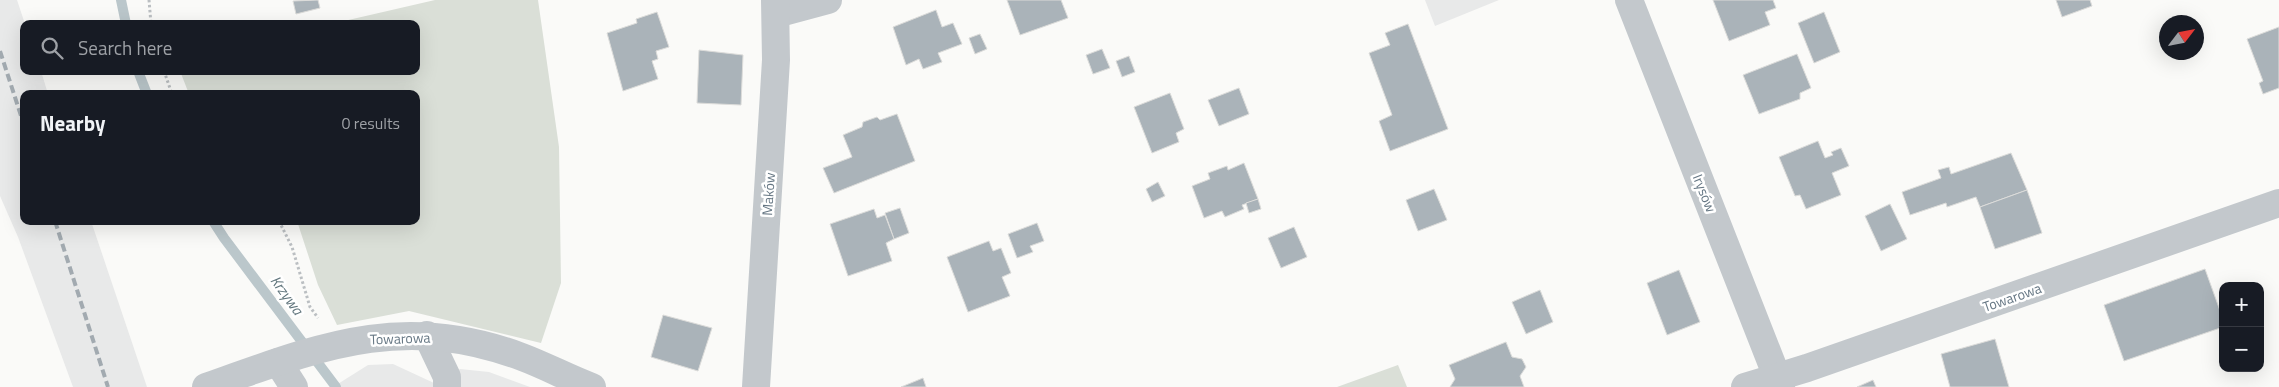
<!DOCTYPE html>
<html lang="en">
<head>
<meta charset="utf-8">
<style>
  :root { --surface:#171b24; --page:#242831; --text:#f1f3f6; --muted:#9ea1a6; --line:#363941 }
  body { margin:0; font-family:"Titillium Web",sans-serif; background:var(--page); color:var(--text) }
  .controls { position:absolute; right:15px; bottom:15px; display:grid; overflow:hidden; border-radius:10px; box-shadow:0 5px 20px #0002 }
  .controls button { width:45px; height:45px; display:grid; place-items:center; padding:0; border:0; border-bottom:1px solid var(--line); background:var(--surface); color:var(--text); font:25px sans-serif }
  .compass { position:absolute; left:2159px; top:15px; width:45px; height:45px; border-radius:50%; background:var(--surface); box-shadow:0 5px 20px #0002; rotate:58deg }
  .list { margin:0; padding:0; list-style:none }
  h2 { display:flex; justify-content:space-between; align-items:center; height:65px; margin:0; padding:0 20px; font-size:21px }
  h2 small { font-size:16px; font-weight:400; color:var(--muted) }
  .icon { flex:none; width:28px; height:28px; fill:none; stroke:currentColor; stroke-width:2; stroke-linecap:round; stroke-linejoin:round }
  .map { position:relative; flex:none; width:2279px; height:387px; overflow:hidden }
  .search { position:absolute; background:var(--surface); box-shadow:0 5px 20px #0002; left:20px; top:20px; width:400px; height:55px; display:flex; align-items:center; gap:12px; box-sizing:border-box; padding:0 18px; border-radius:10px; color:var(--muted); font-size:19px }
  .panel { position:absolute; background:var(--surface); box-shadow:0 5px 20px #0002; left:20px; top:90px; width:400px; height:135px; border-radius:10px }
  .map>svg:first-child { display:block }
</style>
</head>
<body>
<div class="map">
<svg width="2279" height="387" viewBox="0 0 2279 387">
  <rect width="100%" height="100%" fill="#fafaf8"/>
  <!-- built -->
  <g fill="#e8e9e9">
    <polygon points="0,0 17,0 25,24 24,71 41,71 48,94 24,94 24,221 91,221 147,387 73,387 18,237 0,196"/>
    <polygon points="1425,0 1499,0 1435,26"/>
    <polygon points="393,364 434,383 460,369 489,372 530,387 333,387 368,365"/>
  </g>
  <!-- green -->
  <g fill="#dadfd7">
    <polygon points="435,0 538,0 559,147 561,283 541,343 409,311 337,325 318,285 297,221 416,221 416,94 189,94 180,71 416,71 416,24 331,24"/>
    <polygon points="1398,365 1407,387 1337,387"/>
  </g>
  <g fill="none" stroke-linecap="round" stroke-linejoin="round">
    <!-- stream -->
    <g stroke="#bbc7cb" stroke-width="10">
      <polyline points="121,0 126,24"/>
      <polyline points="138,71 147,94"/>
      <polyline points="213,221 224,238 336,387"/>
    </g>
  </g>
  <!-- building -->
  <g fill="#aab3b9" stroke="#dcdcda">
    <polygon points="318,0 320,8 296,14 293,1"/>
    <polygon points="1007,0 1061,0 1068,18 1020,35"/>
    <polygon points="1713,0 1773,0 1776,8 1765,12 1770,25 1729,41"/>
    <polygon points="2056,0 2090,0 2092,6 2062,17"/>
    <polygon points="936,10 942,27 953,23 962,44 938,53 942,62 923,69 919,59 906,65 893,27"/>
    <polygon points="657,12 669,47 656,51 658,59 652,61 658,79 623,91 607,33 637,23 636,19"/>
    <polygon points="1824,12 1840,52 1814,63 1798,23"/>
    <polygon points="1408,24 1448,129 1390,151 1379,121 1392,115 1369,53 1390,45 1385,33"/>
    <polygon points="2279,27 2279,88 2263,94 2259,83 2263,81 2247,39"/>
    <polygon points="980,34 987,49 975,54 969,38"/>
    <polygon points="1102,49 1110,68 1093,74 1086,55"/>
    <polygon points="699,50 743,55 741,105 697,103"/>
    <polygon points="1797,54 1811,88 1800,93 1800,99 1759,114 1743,75"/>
    <polygon points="1129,56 1135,72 1122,77 1116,61"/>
    <polygon points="1239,88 1249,114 1219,126 1208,100"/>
    <polygon points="1170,93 1184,129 1176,133 1179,142 1152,153 1134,107"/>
    <polygon points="897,114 915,161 834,193 823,168 852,157 843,135 862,127 863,122 877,117 880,120"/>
    <polygon points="1818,141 1825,158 1833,155 1831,152 1841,148 1849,166 1832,173 1841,195 1806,209 1800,195 1795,196 1779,157"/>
    <polygon points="2011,153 2027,190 1980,207 1976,197 1947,207 1946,203 1910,215 1902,192 1941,178 1938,170 1949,167 1951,174"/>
    <polygon points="1244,163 1258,199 1242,205 1244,209 1225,217 1222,211 1204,218 1192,186 1210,179 1208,173 1227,166 1228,170"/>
    <polygon points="1158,182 1165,196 1152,202 1146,189"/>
    <polygon points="1434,189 1447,220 1418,231 1406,200"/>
    <polygon points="2027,190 2042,233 1995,249 1980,207"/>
    <polygon points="1258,199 1261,209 1249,213 1246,203"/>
    <polygon points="1890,204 1907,239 1881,251 1865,216"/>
    <polygon points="900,208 909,233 894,239 885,213"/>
    <polygon points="874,209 877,218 885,215 894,239 886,243 892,261 848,276 830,224"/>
    <polygon points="1037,223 1044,241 1030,246 1033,252 1017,258 1008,234"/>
    <polygon points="1294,227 1307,257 1281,268 1268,238"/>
    <polygon points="989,241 993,251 1001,248 1011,273 1002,277 1010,296 968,312 947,257"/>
    <polygon points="2205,269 2223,319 2223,327 2124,361 2104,305"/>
    <polygon points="1679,270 1700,322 1667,335 1647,283"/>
    <polygon points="1540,290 1553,322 1526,334 1512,302"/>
    <polygon points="663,315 712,328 698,371 651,357"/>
    <polygon points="1995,339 2009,387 1950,387 1941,354"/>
    <polygon points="1506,342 1512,357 1522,359 1526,367 1520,376 1524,387 1450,387 1455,379 1449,365"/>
    <polygon points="923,378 926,387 901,387"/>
    <polygon points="1873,380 1876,387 1857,387"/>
  </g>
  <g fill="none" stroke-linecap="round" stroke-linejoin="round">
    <!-- path -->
    <g stroke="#bbbfc2" stroke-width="3" stroke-dasharray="2.5 2.5" stroke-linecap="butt">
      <polyline points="149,0 151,24"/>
      <polyline points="164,71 172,94"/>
      <polyline points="279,221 292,247 310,307 318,318"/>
    </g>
    <!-- minor -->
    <g stroke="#c3c8cc" stroke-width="28">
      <polyline points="1629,0 1781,387"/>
      <polyline points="776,14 828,0"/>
      <polyline points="427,335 447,377 447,387"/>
      <polyline points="278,362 294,387"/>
      <path d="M206 387C319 347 402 312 522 357 546 366 568 378 592 387"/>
      <polyline points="756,387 776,60 775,0"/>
      <polyline points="1745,387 1807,368 2279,203"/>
    </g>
    <!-- rail -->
    <g stroke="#a2aab0" stroke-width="4" stroke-dasharray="8 4" stroke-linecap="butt">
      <polyline points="0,51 24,125"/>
      <polyline points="55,221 108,387"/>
    </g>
  </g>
  <g text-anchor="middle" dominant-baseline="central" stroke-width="5" stroke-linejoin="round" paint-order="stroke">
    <!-- street labels -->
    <g font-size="14" fill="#657683" stroke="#fff">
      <text transform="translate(1705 193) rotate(68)">Irysów</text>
      <text transform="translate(768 194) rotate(-86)">Maków</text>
      <text transform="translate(2012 297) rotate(-19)">Towarowa</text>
      <text transform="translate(400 338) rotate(-2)">Towarowa</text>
    </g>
    <!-- water labels -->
    <g font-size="15" font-style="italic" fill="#60757c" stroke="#fff">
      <text transform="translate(287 295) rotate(54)">Krzywa</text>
    </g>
  </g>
</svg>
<div class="controls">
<button>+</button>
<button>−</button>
</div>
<svg class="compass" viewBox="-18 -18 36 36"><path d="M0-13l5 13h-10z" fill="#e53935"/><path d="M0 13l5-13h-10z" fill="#9ea1a6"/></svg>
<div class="search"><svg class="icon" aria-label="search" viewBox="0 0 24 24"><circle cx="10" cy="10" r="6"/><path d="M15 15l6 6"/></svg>Search here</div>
<section class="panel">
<h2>Nearby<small>0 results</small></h2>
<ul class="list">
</ul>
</section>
</div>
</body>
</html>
